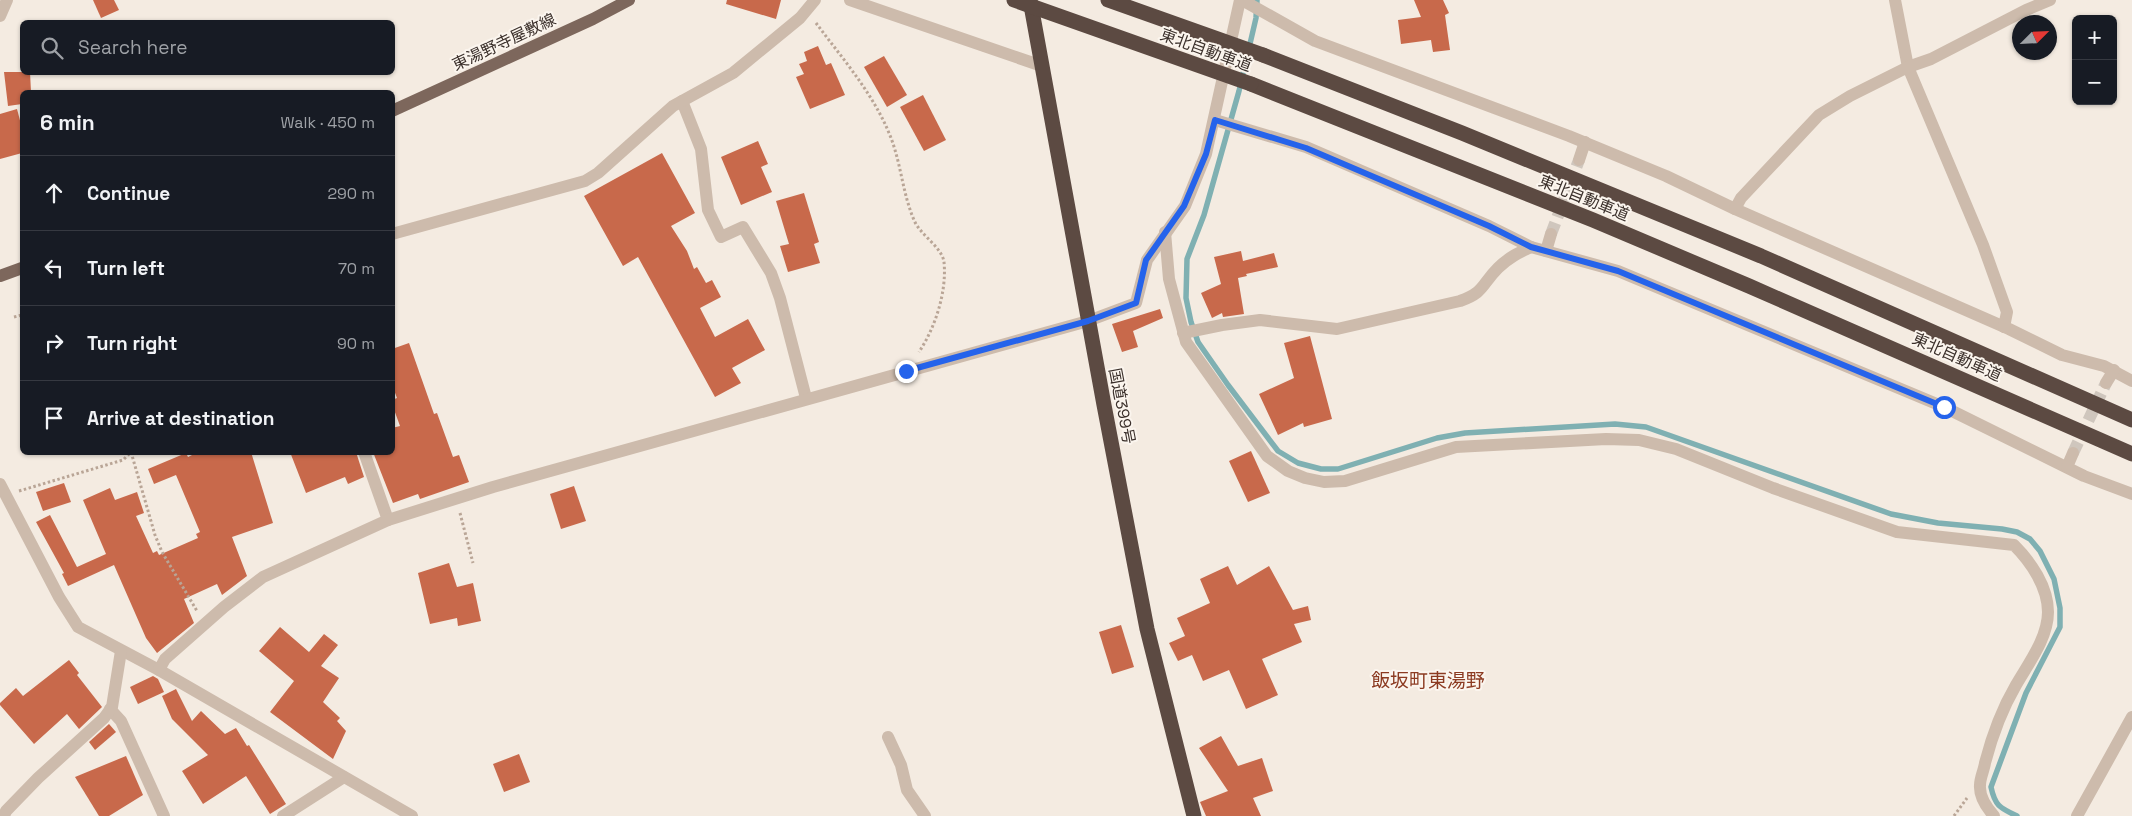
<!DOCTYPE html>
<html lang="en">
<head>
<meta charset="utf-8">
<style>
  :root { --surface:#171b24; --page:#20242c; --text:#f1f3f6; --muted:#9ea1a6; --line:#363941 }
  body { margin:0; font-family:"Space Grotesk","Noto Sans JP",sans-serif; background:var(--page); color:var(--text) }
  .controls { position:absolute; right:15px; top:15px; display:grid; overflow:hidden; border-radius:8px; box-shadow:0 1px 4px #0004 }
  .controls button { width:45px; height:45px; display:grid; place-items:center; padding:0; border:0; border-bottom:1px solid var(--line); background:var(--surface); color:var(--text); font:25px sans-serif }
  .compass { position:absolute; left:2012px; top:15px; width:45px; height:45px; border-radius:50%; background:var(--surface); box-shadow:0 1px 4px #0004; rotate:66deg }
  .stop { position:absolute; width:15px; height:15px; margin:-11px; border:4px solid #2563eb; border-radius:50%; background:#fff }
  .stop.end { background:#2563eb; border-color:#fff; box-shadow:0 1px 5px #0008 }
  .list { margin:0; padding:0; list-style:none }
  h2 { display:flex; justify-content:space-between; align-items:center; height:65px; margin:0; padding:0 20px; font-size:21px }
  h2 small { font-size:16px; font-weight:400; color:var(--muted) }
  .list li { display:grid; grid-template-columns:32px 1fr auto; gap:15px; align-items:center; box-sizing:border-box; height:75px; padding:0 20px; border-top:1px solid var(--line) }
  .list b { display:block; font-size:19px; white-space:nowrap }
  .list em { font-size:16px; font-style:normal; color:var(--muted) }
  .icon { flex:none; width:28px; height:28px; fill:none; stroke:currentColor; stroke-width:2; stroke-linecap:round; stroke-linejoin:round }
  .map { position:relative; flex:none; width:2132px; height:816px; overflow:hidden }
  .search { position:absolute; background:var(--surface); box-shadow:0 1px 4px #0004; left:20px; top:20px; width:375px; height:55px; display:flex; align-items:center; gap:12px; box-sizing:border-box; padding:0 18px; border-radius:8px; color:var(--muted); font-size:19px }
  .panel { position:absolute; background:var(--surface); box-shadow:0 1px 4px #0004; left:20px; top:90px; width:375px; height:365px; border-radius:8px }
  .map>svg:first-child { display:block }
</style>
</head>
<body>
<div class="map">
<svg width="2132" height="816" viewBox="0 0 2132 816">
  <rect width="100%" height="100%" fill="#f4ebe1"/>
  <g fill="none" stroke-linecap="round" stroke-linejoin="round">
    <!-- stream -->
    <path stroke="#7fb0b2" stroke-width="5.5" d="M1257 0 1256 18 1239 91 1204 215 1187 259 1186 298 1191 322 1198 342 1228 385 1278 451 1298 463 1321 469H1338L1437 438 1465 433 1615 424 1646 427 1891 514 1938 523 2002 529 2017 532 2030 539 2040 551 2054 579 2060 608V627L2026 693 1991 787C1995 806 2000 808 2017 816"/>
  </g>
  <!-- building -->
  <g fill="#c8694b">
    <polygon points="93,0 114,0 119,10 101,18"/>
    <polygon points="727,0 781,0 776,19 726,4"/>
    <polygon points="1414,0 1443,0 1449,13 1445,15 1450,50 1433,52 1431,40 1401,44 1398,20 1421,17"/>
    <polygon points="818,46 826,65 831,63 845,95 810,109 796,77 804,74 799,64 807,61 804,52"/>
    <polygon points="884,56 907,95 887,107 864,67"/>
    <polygon points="4,72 30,72 31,92 22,92 22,104 8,106"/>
    <polygon points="923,95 946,140 924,151 900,107"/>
    <polygon points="17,109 22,128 22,153 0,159 0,114"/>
    <polygon points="758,141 768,164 761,167 772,192 741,205 721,157"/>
    <polygon points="662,153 695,213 671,226 687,251 694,269 697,267 706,283 712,280 721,297 700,308 715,337 748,319 765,350 732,368 741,383 715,397 638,257 623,266 584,196"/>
    <polygon points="804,193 819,242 814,244 820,263 788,272 780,246 789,244 776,201"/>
    <polygon points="1241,251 1243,261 1274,253 1278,267 1246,274 1247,276 1238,278 1244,314 1223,317 1222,313 1212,318 1201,293 1221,284 1214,257"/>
    <polygon points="1160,309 1163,318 1133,331 1138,347 1122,352 1112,324"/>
    <polygon points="1310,336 1332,419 1304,427 1303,423 1278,435 1259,394 1294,378 1284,343"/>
    <polygon points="409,343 434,414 437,413 453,457 459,455 469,482 420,499 418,494 393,503 373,452 392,452 392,428 400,426 392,404 392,400 397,398 392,385 392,349"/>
    <polygon points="1251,451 1270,493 1248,502 1229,461"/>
    <polygon points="198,452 251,452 273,523 232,537 247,576 222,595 217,584 184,599 194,623 157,653 146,638 114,565 68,586 62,574 64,573 36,522 50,515 77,567 106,554 83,500 110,488 115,500 137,492 144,513 136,516 153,553 157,551 159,555 198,538 196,534 200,532 176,475 154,484 148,469 186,453 188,457"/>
    <polygon points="290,452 356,452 364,477 348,484 345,477 306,493"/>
    <polygon points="64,483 71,502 43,511 36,492"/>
    <polygon points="574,486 586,521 561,529 550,494"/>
    <polygon points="449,563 457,587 473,583 481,621 458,626 457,618 430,624 418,573"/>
    <polygon points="1228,566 1237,585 1269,566 1293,610 1308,606 1311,620 1294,624 1302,642 1262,659 1278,695 1246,709 1229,670 1203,681 1192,655 1178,661 1169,643 1185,636 1177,618 1210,603 1200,579"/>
    <polygon points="1121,625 1134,667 1112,674 1099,632"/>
    <polygon points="280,627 309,652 324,634 338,645 321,666 339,678 323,702 340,718 337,721 346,731 333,759 270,712 294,681 259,651"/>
    <polygon points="69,660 79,673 77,675 102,707 79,729 67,714 34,744 0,705 0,703 16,688 23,696"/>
    <polygon points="153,676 158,679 164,692 138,704 130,687"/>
    <polygon points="176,689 192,721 201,711 225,734 236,728 247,746 249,745 286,804 270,814 246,776 203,804 182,771 208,755 172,719 162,696"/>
    <polygon points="109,724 116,732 95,750 89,742"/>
    <polygon points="1221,736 1238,766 1262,758 1273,791 1253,798 1261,816 1206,816 1200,802 1228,791 1199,748"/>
    <polygon points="519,754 530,782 504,792 493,764"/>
    <polygon points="126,756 143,795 109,816 99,816 75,777"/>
  </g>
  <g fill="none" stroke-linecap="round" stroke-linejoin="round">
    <!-- minor-tunnel -->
    <g stroke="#cfc6bd" stroke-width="12" stroke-dasharray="12 6" stroke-linecap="butt">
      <polyline points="1551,234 1579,160"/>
      <polyline points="2073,453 2106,383"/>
    </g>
    <!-- path -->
    <g stroke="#b9a596" stroke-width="3" stroke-dasharray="2.5 2.5" stroke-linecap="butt">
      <path d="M816 23C842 58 872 92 889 133 901 161 902 192 914 220 920 235 942 247 944 262 947 292 935 328 919 352"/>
      <polyline points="14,317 22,315"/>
      <polyline points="131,452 155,535 162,552 197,611"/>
      <polyline points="19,491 123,460 131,452"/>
      <polyline points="460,513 473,563"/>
      <polyline points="1954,816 1967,798"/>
    </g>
    <!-- minor -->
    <g stroke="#cdbbac" stroke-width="12">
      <polyline points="850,0 1042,66"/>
      <polyline points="1242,0 1315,41 1569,136 1666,176 1735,209 2009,329 2062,355 2104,366 2132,381"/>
      <polyline points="1895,0 1908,67 1983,245 2007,312 2004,327"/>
      <polyline points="0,16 7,0"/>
      <polyline points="682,101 701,149 708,210 721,237 743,227 771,273 780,298 806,398"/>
      <polyline points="1215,120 1306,147 1489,226 1531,247 1618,271 1944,407 2084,476 2132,494"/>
      <polyline points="1579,160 1585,142"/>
      <polyline points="1735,209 1741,198 1819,115 1850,96 1908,67 1931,59 2026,10 2050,0"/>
      <path d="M1165 232 1169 279 1186 342 1267 456 1288 471 1305 478 1324 482 1345 481 1456 447 1606 439 1639 440 1676 449 1773 488 1897 532 2014 545C2031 562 2048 587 2048 612 2048 638 2028 664 2016 685 2002 709 1992 736 1985 763 1984 770 1980 778 1980 785 1979 797 1987 808 1994 816"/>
      <polyline points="392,234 585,181 598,173 673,106 733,73 800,18 815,0"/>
      <polyline points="1546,251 1551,234"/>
      <path d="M1183 333 1222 325 1260 320 1337 329 1460 301C1485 292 1481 285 1498 268 1508 258 1518 253 1531 247"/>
      <polyline points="2106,383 2114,370"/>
      <polyline points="364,452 388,520"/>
      <polyline points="2067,467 2073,453"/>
      <polyline points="0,484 59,597 78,627 159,670 412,816"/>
      <polyline points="159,670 165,659 224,607 263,577 388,520 493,487 1088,321 1136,303 1147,260 1185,206 1206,154 1240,0"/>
      <polyline points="110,709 121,721 164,816"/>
      <polyline points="888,737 901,765 907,790 925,816"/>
      <polyline points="4,816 6,811 38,778 104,718 112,707 121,651"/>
      <polyline points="283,816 344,777"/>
      <polyline points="2077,816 2132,717"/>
    </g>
    <!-- major -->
    <g stroke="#7d675c" stroke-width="12">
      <polyline points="392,111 593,19 629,0"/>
      <polyline points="0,276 22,268"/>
    </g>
    <!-- highway -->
    <g stroke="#5c4a42" stroke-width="15">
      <polyline points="1030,0 1104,405 1147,629 1194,816"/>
      <polyline points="1263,55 1462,133 1761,256 2132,420"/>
      <polyline points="1251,84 1593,220 1749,286 2132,454"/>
    </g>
    <!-- highway-bridge -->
    <g stroke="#5c4a42" stroke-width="15">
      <polyline points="1014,0 1251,84"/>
      <polyline points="1108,0 1263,55"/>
    </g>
  </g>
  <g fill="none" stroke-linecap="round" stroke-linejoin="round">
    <!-- route -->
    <polyline stroke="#2563eb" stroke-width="6" points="906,371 1088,321 1136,303 1146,260 1184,206 1206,154 1215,120 1306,148 1489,226 1531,247 1618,271 1944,407"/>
  </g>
  <g text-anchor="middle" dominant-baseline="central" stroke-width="4" stroke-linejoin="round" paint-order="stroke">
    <!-- street labels -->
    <g font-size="16" fill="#3b302b" stroke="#fbf5ee">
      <text transform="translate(504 42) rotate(-25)">東湯野寺屋敷線</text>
      <text transform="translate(1206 50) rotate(20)">東北自動車道</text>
      <text transform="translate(1584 198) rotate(22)">東北自動車道</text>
      <text transform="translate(1957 357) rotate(24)">東北自動車道</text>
      <text transform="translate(1122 406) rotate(79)">国道399号</text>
    </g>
    <!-- quarter labels -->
    <g font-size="19" fill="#8c3b22" stroke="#fbf5ee">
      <text x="1428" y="680">飯坂町東湯野</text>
    </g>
  </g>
</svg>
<div class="controls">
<button>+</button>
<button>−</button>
</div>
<svg class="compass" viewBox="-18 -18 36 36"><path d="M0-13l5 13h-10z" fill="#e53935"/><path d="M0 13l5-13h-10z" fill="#9ea1a6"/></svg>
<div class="stop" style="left:1944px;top:407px"></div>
<div class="stop end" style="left:906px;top:371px"></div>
<div class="search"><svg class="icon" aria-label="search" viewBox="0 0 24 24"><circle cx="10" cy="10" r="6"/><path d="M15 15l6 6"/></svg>Search here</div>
<section class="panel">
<h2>6 min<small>Walk · 450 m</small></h2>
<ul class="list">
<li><svg class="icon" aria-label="ahead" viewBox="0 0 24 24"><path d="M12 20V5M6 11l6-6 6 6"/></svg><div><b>Continue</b></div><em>290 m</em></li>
<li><svg class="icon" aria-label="left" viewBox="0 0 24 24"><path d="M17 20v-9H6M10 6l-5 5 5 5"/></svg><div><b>Turn left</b></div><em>70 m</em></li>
<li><svg class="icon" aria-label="right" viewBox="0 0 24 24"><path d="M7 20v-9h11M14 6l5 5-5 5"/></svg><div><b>Turn right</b></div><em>90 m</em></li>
<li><svg class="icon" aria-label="arrive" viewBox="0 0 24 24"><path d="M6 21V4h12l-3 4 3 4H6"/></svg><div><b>Arrive at destination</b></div></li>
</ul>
</section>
</div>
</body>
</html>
